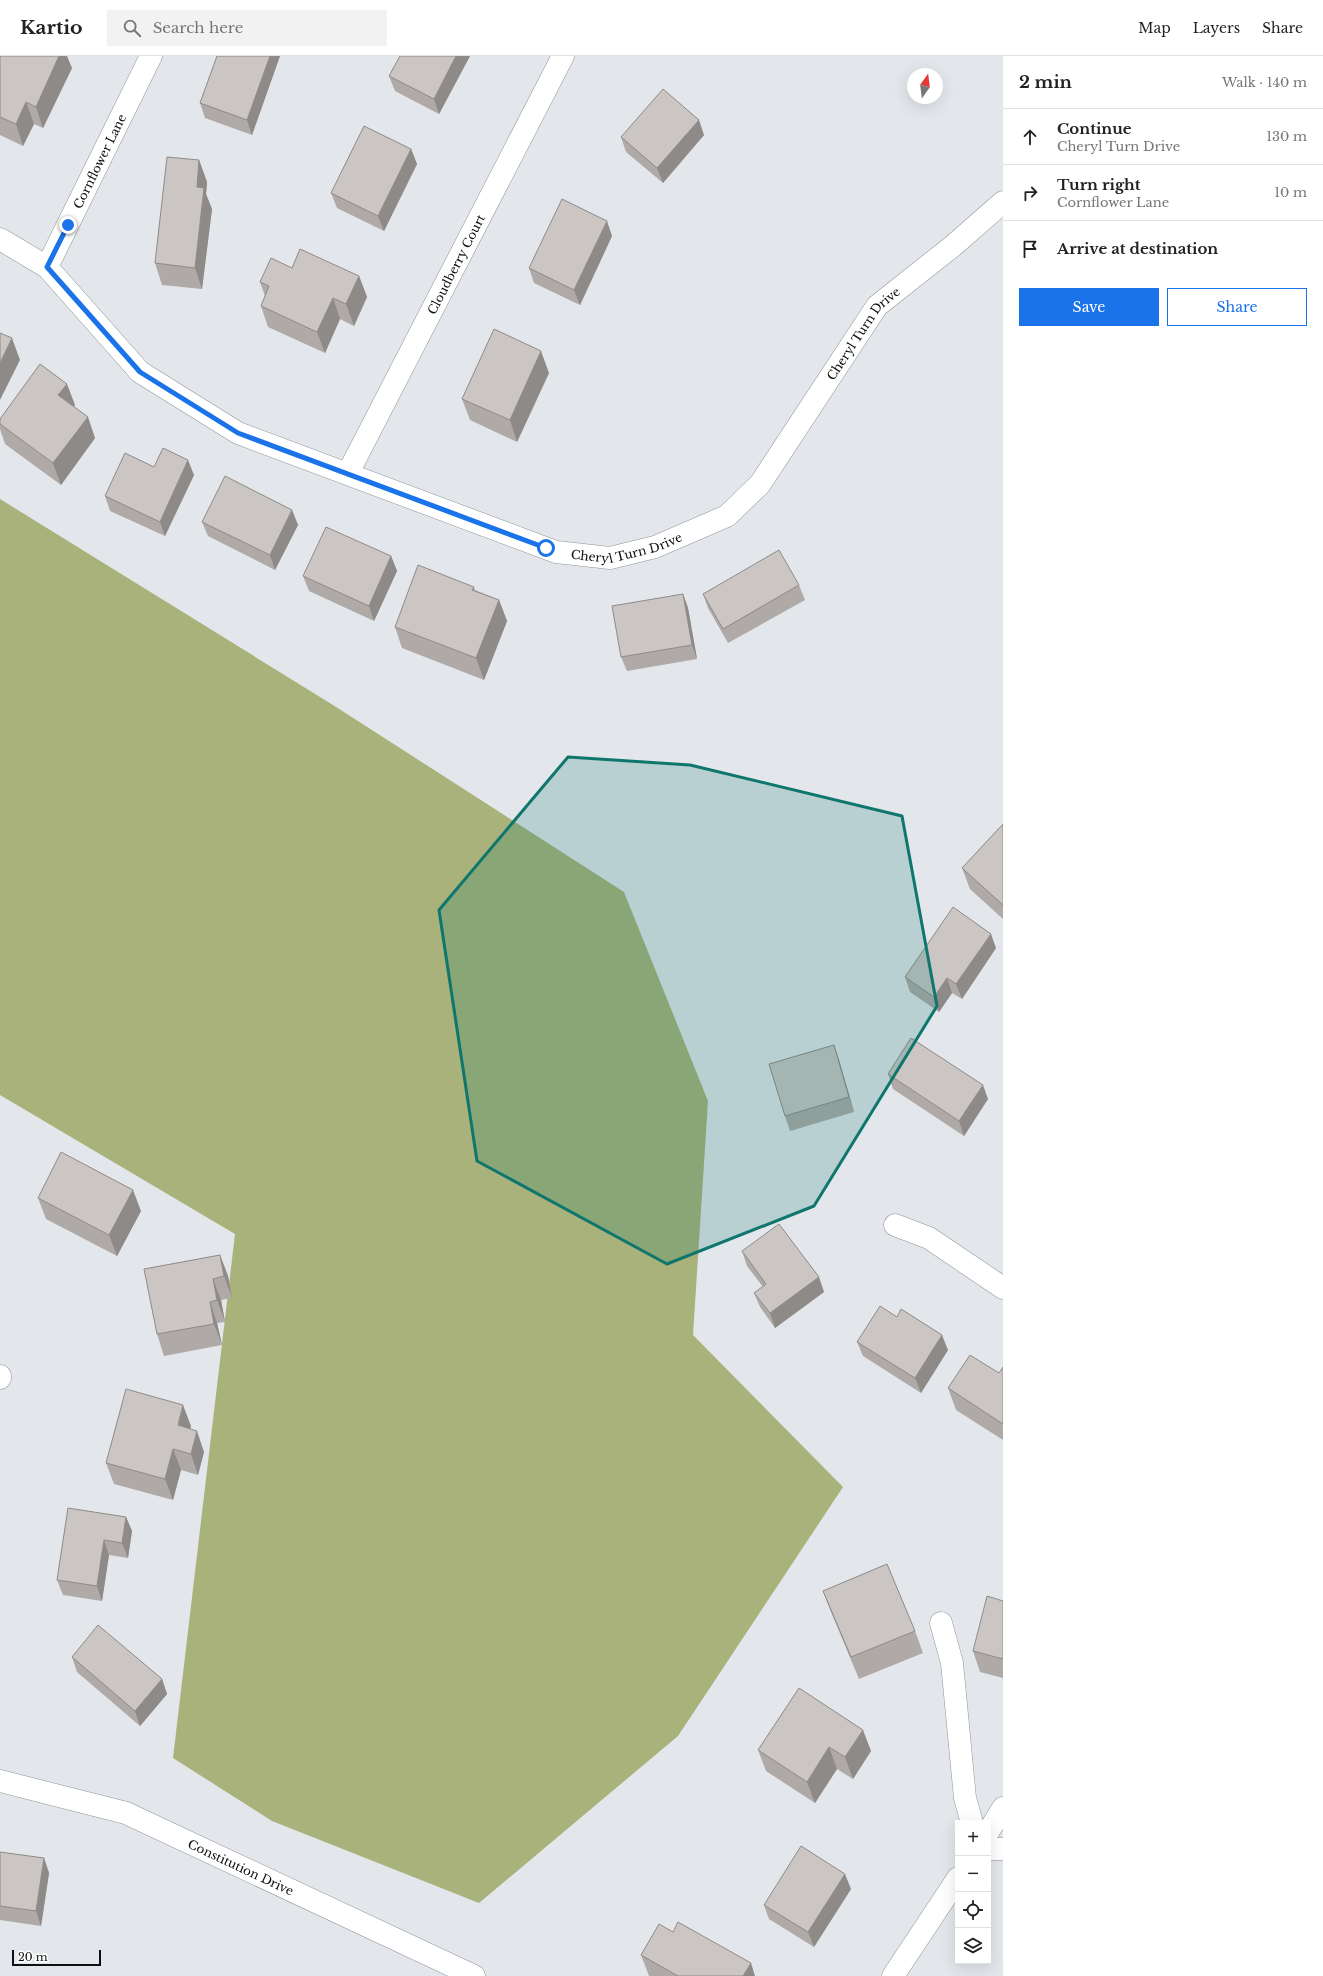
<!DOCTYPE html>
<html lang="en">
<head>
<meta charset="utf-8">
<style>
  :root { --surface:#fff; --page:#f2f2f2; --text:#222; --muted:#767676; --line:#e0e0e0; --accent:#1a73e8 }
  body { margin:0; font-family:"Libre Baskerville",serif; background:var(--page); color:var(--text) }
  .controls { position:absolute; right:12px; bottom:12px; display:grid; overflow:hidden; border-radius:0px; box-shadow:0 4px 16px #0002 }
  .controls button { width:36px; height:36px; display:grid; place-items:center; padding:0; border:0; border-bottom:1px solid var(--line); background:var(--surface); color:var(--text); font:20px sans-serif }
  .compass { position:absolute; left:907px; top:12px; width:36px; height:36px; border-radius:50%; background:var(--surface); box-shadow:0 4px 16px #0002; rotate:14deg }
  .scale { position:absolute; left:12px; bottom:10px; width:89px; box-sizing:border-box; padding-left:4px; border:2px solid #0e0f10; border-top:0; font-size:11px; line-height:14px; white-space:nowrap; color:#0e0f10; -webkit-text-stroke:3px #fff; paint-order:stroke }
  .stop { position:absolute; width:12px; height:12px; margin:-9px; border:3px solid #1a73e8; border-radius:50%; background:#fff }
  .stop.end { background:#1a73e8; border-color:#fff; box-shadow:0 1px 4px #0008 }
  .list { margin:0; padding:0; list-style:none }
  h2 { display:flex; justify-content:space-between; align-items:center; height:52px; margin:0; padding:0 16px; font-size:17px }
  h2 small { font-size:13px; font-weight:400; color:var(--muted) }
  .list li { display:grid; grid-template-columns:26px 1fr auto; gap:12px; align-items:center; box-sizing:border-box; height:56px; padding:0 16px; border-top:1px solid var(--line) }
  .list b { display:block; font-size:15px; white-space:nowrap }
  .list p { margin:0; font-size:13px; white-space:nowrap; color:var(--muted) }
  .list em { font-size:13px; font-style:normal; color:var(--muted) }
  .actions { display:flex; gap:8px; padding:12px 16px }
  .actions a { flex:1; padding:9px 0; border:1px solid var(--accent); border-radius:0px; text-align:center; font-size:14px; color:var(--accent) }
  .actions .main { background:var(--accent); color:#fff }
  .icon { flex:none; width:22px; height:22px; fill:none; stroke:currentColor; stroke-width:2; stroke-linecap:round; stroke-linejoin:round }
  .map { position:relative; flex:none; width:1003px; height:1920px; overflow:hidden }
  header { display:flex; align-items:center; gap:24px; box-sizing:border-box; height:56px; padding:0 20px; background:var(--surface); border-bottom:1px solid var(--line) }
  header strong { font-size:19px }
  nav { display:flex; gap:22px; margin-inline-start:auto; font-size:14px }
  .search { width:280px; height:36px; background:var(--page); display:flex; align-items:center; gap:10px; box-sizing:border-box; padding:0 14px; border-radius:0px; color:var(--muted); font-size:15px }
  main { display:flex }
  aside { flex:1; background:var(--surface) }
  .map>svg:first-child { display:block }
</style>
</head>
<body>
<header>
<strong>Kartio</strong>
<div class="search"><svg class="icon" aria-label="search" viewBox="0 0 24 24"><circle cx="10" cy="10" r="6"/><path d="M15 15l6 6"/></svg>Search here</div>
<nav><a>Map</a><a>Layers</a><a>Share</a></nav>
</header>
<main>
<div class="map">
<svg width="1003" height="1920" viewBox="0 0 1003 1920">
  <rect width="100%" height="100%" fill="#e3e7eb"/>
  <!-- forest -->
  <polygon fill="#a8b27a" points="0,443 333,649 624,836 708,1045 693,1279 843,1431 678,1680 479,1847 272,1765 173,1702 235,1178 0,1039"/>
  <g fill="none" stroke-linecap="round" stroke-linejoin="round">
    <!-- street casing -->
    <g stroke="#909397" stroke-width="23">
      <g id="street">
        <path id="s1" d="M0 183 47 211 140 316 238 377 556 496 610 502 655 491 727 460 760 428 877 250 954 189 1003 146"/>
        <path id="s2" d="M47 211 151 0"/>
        <path id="s3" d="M348 417 563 0"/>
        <polyline points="895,1169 929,1182 1003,1232"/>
        <polyline points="0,1322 0,1320"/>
        <polyline points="941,1567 952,1607 965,1742 972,1767"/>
        <polyline points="988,1776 1003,1752"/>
        <polyline points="988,1793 1003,1793"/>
        <polyline points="893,1920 958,1822"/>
      </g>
    </g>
    <!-- secondary casing -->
    <g stroke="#909397" stroke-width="23">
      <g id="secondary">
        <path id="s4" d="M0 1725 126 1757 474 1920"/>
      </g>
    </g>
    <!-- street -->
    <use href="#street" stroke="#fff" stroke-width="22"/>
    <!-- secondary -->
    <use href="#secondary" stroke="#fff" stroke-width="22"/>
  </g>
  <!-- wall -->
  <g fill="#afa9a8">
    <polygon points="0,0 72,12 43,72 34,68 23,90 0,79"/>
    <polygon points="217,0 280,0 252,79 205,62 200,47"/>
    <polygon points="470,0 439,58 395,35 389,20"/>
    <polygon points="704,79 663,127 626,96 621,81"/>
    <polygon points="411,93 417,108 384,175 337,152 331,137"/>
    <polygon points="199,104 207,126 206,138 212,153 202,233 162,229 155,207"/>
    <polygon points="612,180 580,249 534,227 529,212"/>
    <polygon points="292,212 359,220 367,241 354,270 340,263 325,297 268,271 261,250 265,240 260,226"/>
    <polygon points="549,317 517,386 470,364 462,343"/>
    <polygon points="75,349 74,351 95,382 61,429 5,388 0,373 0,363"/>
    <polygon points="154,411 194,419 165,480 110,455 105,440"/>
    <polygon points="292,454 298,469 275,514 208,480 202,466"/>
    <polygon points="391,500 397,515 374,565 309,535 303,520"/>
    <polygon points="799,529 805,544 728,587 708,552 703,538"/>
    <polygon points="474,531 475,534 499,544 507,565 484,624 402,592 395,571"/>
    <polygon points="683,538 688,552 697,603 627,615 621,601"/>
    <polygon points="1003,768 1003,863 970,833 962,812"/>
    <polygon points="996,892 962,943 952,937 939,956 910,936 905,921"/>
    <polygon points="834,989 839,1004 854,1056 790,1075 785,1060"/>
    <polygon points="888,1018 988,1043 964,1080 893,1033"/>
    <polygon points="38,1142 141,1155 117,1200 46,1163"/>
    <polygon points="742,1195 824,1236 775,1272 760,1251 754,1237 763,1231 747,1210"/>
    <polygon points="220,1199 228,1220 232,1242 221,1244 225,1266 217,1267 222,1289 164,1300 157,1278"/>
    <polygon points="857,1286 948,1294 921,1337 863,1300"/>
    <polygon points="1003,1311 1003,1384 956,1354 948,1332 999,1317"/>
    <polygon points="191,1370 190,1373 204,1396 198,1419 181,1414 173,1444 114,1428 106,1407"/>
    <polygon points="126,1461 132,1475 128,1502 109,1499 102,1545 63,1539 57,1524"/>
    <polygon points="823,1535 915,1575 923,1597 859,1623 831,1556"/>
    <polygon points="1003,1545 1003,1622 980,1616 973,1595"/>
    <polygon points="72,1601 162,1623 167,1638 140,1670 77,1616"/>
    <polygon points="799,1632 871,1695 853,1723 837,1713 815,1747 766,1715 758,1694"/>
    <polygon points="0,1796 44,1802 49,1817 41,1870 0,1864"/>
    <polygon points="851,1833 814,1891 769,1863 764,1849"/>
    <polygon points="673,1876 755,1920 649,1920 641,1899"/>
  </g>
  <!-- shaded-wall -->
  <g fill="#8e8a88">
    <polygon points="59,0 67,0 72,12 43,72 36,51"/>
    <polygon points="270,0 280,0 252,79 247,64"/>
    <polygon points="456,0 470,0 439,58 434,43"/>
    <polygon points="26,46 34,68 23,90 16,68"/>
    <polygon points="699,64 704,79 663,127 657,112"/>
    <polygon points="411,93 417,108 384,175 378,160"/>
    <polygon points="199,104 207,126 206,138 212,153 202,233 195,212 197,131"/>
    <polygon points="607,165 612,180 580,249 574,234"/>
    <polygon points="359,220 367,241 354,270 346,248"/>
    <polygon points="333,242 340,263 325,297 317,276"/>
    <polygon points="12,282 20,304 0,344 0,307"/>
    <polygon points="541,295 549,317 517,386 510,364"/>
    <polygon points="67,328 75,349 66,361 58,339"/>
    <polygon points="88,361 95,382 61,429 53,407"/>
    <polygon points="188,404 194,419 165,480 160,466"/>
    <polygon points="292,454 298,469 275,514 270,499"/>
    <polygon points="391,500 397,515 374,565 369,550"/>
    <polygon points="683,538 688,552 697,603 692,589"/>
    <polygon points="499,544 507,565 484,624 476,602"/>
    <polygon points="991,878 996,892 962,943 956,928"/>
    <polygon points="947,922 952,937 939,956 934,941"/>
    <polygon points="834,989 839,1004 854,1056 849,1041"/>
    <polygon points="983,1029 988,1043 964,1080 959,1065"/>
    <polygon points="133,1134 141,1155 117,1200 109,1179"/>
    <polygon points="220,1199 228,1220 232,1242 224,1220"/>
    <polygon points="819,1221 824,1236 775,1272 770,1257"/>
    <polygon points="213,1223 221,1244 225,1266 217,1244"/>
    <polygon points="210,1246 217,1267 222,1289 214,1268"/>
    <polygon points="942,1279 948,1294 921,1337 915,1322"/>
    <polygon points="183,1349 191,1370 185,1391 178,1369"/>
    <polygon points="197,1375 204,1396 198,1419 191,1398"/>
    <polygon points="173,1393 181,1414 173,1444 165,1423"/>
    <polygon points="126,1461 132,1475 128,1502 122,1487"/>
    <polygon points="104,1484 109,1499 102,1545 97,1530"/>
    <polygon points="162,1623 167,1638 140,1670 135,1655"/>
    <polygon points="863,1674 871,1695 853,1723 845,1701"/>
    <polygon points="829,1691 837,1713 815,1747 807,1726"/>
    <polygon points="44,1802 49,1817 41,1870 36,1855"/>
    <polygon points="845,1818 851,1833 814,1891 808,1876"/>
    <polygon points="751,1907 755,1920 743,1920"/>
  </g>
  <!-- building -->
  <g fill="#cbc5c3" stroke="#8e8a88">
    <polygon points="0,0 59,0 36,51 26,46 16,68 0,61"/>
    <polygon points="217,0 270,0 247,64 200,47"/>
    <polygon points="400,0 456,0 434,43 389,20"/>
    <polygon points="663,33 699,64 657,112 621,81"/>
    <polygon points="364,70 411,93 378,160 331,137"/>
    <polygon points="167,101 199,104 197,131 204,132 195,212 155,207"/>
    <polygon points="562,143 607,165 574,234 529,212"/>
    <polygon points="300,193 359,220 346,248 333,242 317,276 261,250 269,230 260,226 271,202 292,212"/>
    <polygon points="494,273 541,295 510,364 462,343"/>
    <polygon points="0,277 12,282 0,307"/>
    <polygon points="40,308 67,328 58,339 88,361 53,407 0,368 0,363"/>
    <polygon points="163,392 188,404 160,466 105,440 125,397 154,411"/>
    <polygon points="225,420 292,454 270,499 202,466"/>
    <polygon points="326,471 391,500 369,550 303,520"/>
    <polygon points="779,494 799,529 723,573 703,538"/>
    <polygon points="418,509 474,531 472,534 499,544 476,602 395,571"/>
    <polygon points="683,538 692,589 621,601 612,550"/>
    <polygon points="1003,768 1003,849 962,812"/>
    <polygon points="953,851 991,878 956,928 947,922 934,941 905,921"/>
    <polygon points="911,982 983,1029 959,1065 888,1018"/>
    <polygon points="834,989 849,1041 785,1060 769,1008"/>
    <polygon points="61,1096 133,1134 109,1179 38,1142"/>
    <polygon points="779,1168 819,1221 770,1257 754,1237 766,1228 742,1195"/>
    <polygon points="220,1199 224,1220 213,1223 217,1244 210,1246 214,1268 157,1278 144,1213"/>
    <polygon points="880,1250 897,1261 901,1253 942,1279 915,1322 857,1286"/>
    <polygon points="970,1299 999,1317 1003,1311 1003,1368 948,1332"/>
    <polygon points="126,1333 183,1349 178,1369 197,1375 191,1398 173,1393 165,1423 106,1407"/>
    <polygon points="68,1452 126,1461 122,1487 104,1484 97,1530 57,1524"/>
    <polygon points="887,1508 915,1575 851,1601 823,1535"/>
    <polygon points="987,1540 1003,1545 1003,1603 973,1595"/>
    <polygon points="98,1569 162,1623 135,1655 72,1601"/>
    <polygon points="799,1632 863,1674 845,1701 829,1691 807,1726 758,1694"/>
    <polygon points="801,1790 845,1818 808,1876 764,1849"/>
    <polygon points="0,1796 44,1802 36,1855 0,1850"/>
    <polygon points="678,1866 751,1907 743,1920 678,1920 641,1899 659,1868 673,1876"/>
  </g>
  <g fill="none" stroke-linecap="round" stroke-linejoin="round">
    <!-- route -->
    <polyline stroke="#1a73e8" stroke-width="5" points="68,169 47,211 140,316 238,377 546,492"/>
  </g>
  <!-- marked area -->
  <path fill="#0f766e" fill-opacity="0.2" stroke="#0f766e" stroke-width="3" stroke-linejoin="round" d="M568 701 690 709 902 760 937 950 814 1150 667 1208 477 1105 439 854Z"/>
  <g text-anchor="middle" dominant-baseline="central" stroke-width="3" stroke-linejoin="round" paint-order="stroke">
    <!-- street labels -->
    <g font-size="12" fill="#0e0f10" stroke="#fff">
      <text stroke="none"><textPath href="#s2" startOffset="118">Cornflower Lane</textPath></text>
      <text stroke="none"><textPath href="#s3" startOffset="235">Cloudberry Court</textPath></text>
      <text stroke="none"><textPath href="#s1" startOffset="1058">Cheryl Turn Drive</textPath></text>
      <text stroke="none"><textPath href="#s1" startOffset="722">Cheryl Turn Drive</textPath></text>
      <text stroke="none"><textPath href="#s4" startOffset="257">Constitution Drive</textPath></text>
    </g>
  </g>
</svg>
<div class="controls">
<button>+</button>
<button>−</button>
<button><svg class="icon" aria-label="locate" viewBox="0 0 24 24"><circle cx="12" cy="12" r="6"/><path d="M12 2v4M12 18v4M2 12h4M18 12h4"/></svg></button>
<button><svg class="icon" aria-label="layers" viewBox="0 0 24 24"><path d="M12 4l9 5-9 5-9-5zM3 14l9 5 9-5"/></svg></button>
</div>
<svg class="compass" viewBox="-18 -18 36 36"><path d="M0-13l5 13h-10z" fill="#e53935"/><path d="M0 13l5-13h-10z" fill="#767676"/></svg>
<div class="scale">20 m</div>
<div class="stop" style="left:546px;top:492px"></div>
<div class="stop end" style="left:68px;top:169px"></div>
</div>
<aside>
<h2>2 min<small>Walk · 140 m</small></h2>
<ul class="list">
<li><svg class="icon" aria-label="ahead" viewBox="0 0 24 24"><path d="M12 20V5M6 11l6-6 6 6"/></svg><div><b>Continue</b><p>Cheryl Turn Drive</p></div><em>130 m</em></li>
<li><svg class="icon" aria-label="right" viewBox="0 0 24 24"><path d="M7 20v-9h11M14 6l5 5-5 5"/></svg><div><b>Turn right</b><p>Cornflower Lane</p></div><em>10 m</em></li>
<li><svg class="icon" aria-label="arrive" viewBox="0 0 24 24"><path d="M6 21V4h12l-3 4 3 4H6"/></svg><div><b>Arrive at destination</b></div></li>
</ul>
<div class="actions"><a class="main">Save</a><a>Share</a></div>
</aside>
</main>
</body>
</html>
